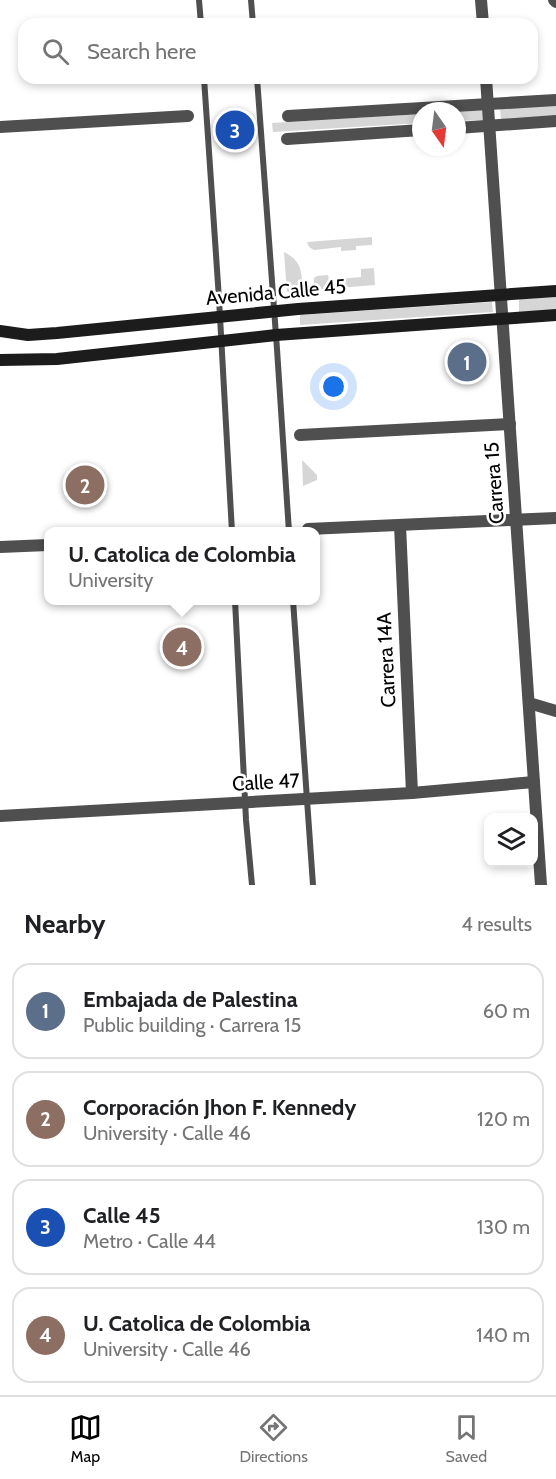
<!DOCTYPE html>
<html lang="en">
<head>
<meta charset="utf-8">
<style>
  :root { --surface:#fff; --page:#f6f6f6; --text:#202124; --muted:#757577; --line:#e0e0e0; --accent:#000 }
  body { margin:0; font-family:Cabin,sans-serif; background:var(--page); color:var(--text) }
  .controls { position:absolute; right:18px; bottom:18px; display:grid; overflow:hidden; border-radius:12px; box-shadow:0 3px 9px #0003 }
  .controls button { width:54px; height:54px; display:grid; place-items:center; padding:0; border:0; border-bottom:2px solid var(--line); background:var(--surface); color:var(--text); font:30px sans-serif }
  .compass { position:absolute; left:412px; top:102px; width:54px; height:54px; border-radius:50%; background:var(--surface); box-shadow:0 3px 9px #0003; rotate:166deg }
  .you { position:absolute; left:334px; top:387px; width:21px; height:21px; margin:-15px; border:4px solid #fff; border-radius:50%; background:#1a73e8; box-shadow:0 0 0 9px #1a73e833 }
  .badge { display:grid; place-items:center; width:39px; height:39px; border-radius:50%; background:var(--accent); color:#fff; font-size:20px; font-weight:700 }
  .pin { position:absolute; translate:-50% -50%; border:3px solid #fff; box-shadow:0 2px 6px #0006 }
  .popup { position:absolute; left:44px; top:527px; width:276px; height:78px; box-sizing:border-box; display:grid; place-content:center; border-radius:12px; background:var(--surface); filter:drop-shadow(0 2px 4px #0005); font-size:20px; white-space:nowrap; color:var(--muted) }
  .popup b { font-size:22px; color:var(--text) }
  .popup::after { content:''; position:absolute; left:50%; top:100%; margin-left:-12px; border:12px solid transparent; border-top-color:var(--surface) }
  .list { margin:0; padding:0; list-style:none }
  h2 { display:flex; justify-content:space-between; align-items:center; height:78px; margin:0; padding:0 24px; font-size:26px }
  h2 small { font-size:20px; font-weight:400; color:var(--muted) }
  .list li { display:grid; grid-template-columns:39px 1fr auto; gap:18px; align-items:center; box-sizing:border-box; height:96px; margin:0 12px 12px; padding:0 12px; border:2px solid var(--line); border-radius:18px }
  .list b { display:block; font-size:22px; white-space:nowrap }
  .list p { margin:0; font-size:20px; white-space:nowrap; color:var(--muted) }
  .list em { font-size:20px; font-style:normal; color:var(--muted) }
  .icon { flex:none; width:33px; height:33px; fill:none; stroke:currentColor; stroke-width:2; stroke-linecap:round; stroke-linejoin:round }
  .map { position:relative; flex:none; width:556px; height:885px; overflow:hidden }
  .search { position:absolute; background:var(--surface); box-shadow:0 3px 9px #0003; left:18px; right:18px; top:18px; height:66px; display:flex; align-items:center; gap:15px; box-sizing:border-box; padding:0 21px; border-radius:18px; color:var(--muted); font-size:22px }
  .sheet { height:510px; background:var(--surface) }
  nav { display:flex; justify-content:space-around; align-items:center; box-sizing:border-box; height:84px; border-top:2px solid var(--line); background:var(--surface); font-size:16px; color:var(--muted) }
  nav a { display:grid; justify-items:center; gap:3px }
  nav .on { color:var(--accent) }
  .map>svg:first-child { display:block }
</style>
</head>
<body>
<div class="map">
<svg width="556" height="885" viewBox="0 0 556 885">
  <rect width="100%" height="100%" fill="#fff"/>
  <!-- green -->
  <g fill="#d6d6d6">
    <polygon points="556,104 556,116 501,120 500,108"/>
    <polygon points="483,110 483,120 457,121 457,112"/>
    <polygon points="421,114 421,123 273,132 272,123"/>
    <polygon points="372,237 372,245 356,246 356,250 341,251 341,247 314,250 309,247 307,242"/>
    <path d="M284 252C303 262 301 272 303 290L287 292Z"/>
    <polygon points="374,268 375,285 314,290 314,278 317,276 328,275 329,280 361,277 361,269"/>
    <polygon points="556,297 556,310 519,312 519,299"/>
    <polygon points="492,302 493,312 300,325 300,315"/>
    <polygon points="302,460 317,475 317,480 303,486"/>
  </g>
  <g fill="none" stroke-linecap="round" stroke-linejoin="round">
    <!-- service -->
    <g stroke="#4f4f4f" stroke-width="6">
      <polyline points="199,0 201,24"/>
      <polyline points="251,0 253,24"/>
      <polyline points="204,78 219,299 232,532"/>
      <polyline points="257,78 277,349 289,532"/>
      <polyline points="235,600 246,820 252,885"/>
      <polyline points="293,600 313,885"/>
    </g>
    <!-- minor -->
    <g stroke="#4f4f4f" stroke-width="12">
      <polyline points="481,0 483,24"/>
      <polyline points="486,78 541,885"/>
      <polyline points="288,116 556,100"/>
      <polyline points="0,127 188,116"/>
      <polyline points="457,128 556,121"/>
      <polyline points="287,139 421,130"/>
      <polyline points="300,435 510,424"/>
      <polyline points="400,525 412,793"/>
      <polyline points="308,529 556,518"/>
      <polyline points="0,547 48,545"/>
      <polyline points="529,703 556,711"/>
      <polyline points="0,816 412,793 534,782"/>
    </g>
    <!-- tertiary -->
    <polyline stroke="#4f4f4f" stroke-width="12" points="554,0 556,2"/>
    <!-- secondary -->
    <g stroke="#1c1c1c" stroke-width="12">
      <polyline points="0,331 28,335 57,333 298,309 556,291"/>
      <polyline points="0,360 57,359 276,335 556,315"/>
    </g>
  </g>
  <g text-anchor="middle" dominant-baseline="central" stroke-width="5" stroke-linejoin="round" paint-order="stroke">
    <!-- street labels -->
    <g font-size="20" fill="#000" stroke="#fff">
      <text transform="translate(276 292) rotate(-5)">Avenida Calle 45</text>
      <text transform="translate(494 483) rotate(-94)">Carrera 15</text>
      <text transform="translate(386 660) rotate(-93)">Carrera 14A</text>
      <text transform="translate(266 782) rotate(-3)">Calle 47</text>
    </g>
  </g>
</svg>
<div class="controls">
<button><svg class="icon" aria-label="layers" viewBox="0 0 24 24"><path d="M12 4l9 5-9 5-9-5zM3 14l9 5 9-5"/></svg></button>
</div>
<svg class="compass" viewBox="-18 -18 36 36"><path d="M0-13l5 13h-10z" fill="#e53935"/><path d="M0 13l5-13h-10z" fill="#757577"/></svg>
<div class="you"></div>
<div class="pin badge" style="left:467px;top:362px;background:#5c6f8a">1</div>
<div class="pin badge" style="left:85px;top:485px;background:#8d6e63">2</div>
<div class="pin badge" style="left:235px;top:130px;background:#1a4fb4">3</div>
<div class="pin badge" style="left:182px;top:647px;background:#8d6e63">4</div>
<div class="popup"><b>U. Catolica de Colombia</b>University</div>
<div class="search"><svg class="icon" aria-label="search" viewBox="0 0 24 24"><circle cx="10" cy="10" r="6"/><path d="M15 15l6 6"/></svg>Search here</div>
</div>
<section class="sheet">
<h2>Nearby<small>4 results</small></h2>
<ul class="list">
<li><span class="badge" style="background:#5c6f8a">1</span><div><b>Embajada de Palestina</b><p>Public building · Carrera 15</p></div><em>60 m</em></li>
<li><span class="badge" style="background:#8d6e63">2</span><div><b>Corporación Jhon F. Kennedy</b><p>University · Calle 46</p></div><em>120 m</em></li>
<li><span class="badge" style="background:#1a4fb4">3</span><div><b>Calle 45</b><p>Metro · Calle 44</p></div><em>130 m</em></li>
<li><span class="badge" style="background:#8d6e63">4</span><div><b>U. Catolica de Colombia</b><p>University · Calle 46</p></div><em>140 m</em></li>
</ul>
</section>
<nav>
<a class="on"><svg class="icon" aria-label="map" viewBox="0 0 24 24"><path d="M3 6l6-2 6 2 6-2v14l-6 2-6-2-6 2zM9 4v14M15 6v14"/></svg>Map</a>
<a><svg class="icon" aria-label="directions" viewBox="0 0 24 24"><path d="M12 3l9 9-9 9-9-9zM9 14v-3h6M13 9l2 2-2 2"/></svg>Directions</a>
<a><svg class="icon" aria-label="saved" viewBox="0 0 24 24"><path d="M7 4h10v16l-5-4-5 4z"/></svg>Saved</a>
</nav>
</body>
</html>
